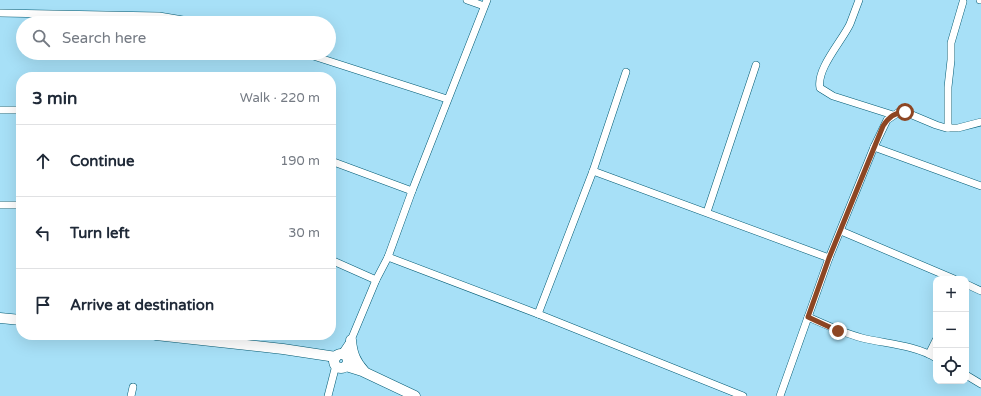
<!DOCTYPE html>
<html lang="en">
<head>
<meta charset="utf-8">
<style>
  :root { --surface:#fff; --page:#f2f2f3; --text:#1f2937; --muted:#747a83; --line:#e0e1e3 }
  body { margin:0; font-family:"Varela Round",sans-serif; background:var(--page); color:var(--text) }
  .controls { position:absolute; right:12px; bottom:12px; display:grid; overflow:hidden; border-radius:8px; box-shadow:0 4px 16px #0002 }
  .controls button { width:36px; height:36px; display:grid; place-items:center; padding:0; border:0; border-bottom:1px solid var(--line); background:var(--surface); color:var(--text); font:20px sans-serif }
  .stop { position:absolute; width:12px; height:12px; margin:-9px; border:3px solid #8d4623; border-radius:50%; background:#fff }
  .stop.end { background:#8d4623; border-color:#fff; box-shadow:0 1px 4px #0008 }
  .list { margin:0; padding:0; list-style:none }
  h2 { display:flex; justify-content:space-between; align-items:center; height:52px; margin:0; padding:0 16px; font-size:17px }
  h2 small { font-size:13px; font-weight:400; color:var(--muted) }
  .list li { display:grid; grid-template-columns:26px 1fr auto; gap:12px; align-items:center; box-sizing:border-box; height:72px; padding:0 16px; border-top:1px solid var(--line) }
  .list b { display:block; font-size:15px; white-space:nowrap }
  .list em { font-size:13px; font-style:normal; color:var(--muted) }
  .icon { flex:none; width:22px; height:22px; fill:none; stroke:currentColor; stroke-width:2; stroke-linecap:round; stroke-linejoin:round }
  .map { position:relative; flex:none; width:981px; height:396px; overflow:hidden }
  .search { position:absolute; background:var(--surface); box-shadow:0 4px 16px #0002; left:16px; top:16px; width:320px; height:44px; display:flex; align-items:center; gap:10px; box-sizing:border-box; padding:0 14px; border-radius:22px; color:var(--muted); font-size:15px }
  .panel { position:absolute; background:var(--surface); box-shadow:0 4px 16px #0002; left:16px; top:72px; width:320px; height:268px; border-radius:16px }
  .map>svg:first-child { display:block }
</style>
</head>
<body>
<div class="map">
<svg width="981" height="396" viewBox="0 0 981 396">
  <rect width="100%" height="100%" fill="#a7e0f7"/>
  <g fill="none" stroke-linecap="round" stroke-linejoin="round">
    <!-- street casing -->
    <g stroke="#005a73" stroke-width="8">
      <g id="street">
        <polyline points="467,0 484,6"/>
        <path d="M859 0C856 8 853 16 850 24 842 41 816 69 820 88L833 96 893 115"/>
        <polyline points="980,0 981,0"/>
        <polyline points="0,13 159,16 201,23"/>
        <polyline points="304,53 447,99"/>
        <polyline points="0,110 21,110"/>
        <polyline points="948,128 948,87 951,60 951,43 963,2"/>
        <polyline points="874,147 981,186"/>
        <polyline points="331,161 412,191"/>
        <polyline points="593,171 829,258"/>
        <polyline points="0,205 21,205"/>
        <polyline points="707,212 756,65"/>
        <polyline points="841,231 954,279"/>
        <polyline points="388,257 538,314 743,396"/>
        <polyline points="331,260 376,280"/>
        <polyline points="966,284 981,291"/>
        <polyline points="538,314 593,171 626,72"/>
        <path d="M808 317C826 325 843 333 862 338 887 344 914 345 936 358"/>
        <polyline points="929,354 936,340"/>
        <polyline points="341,355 351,340 376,280 388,257 412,191 487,0"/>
        <polyline points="347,357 349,344"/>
        <polyline points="966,375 981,384"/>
        <polyline points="131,396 133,387"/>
        <polyline points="328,396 336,365"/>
        <polyline points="780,396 829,258 874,147 887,120 899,112 905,112 936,125 946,128 958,128 981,122"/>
      </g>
    </g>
    <!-- secondary casing -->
    <g stroke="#005a73" stroke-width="11">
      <g id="secondary">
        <polyline points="0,318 21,320"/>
        <polyline points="156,335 283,349 336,357"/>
        <path d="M351 340C352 353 355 361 364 371"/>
        <circle cx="341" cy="361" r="7"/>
        <polyline points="346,366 362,371 415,396"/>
      </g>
    </g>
    <!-- street -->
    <use href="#street" stroke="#fff" stroke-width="7"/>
    <!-- secondary -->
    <use href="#secondary" stroke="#fff" stroke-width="10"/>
  </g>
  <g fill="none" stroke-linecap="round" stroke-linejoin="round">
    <!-- route -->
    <path stroke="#8d4623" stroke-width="5" d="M838 331 808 317 829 258 883 126C888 118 895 112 905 112"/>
  </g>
</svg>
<div class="controls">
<button>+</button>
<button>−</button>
<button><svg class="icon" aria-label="locate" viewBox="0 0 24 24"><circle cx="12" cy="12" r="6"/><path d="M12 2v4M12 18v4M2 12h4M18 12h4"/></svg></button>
</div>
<div class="stop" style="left:905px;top:112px"></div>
<div class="stop end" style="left:838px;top:331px"></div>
<div class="search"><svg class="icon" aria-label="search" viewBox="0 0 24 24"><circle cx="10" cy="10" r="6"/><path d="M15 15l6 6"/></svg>Search here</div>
<section class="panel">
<h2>3 min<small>Walk · 220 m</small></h2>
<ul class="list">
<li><svg class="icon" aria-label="ahead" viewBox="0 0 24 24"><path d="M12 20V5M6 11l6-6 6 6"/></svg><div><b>Continue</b></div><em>190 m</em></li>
<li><svg class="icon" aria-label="left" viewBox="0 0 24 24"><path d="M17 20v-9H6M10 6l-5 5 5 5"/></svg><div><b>Turn left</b></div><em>30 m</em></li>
<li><svg class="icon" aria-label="arrive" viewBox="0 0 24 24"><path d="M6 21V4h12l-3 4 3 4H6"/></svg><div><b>Arrive at destination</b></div></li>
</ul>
</section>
</div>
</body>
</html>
